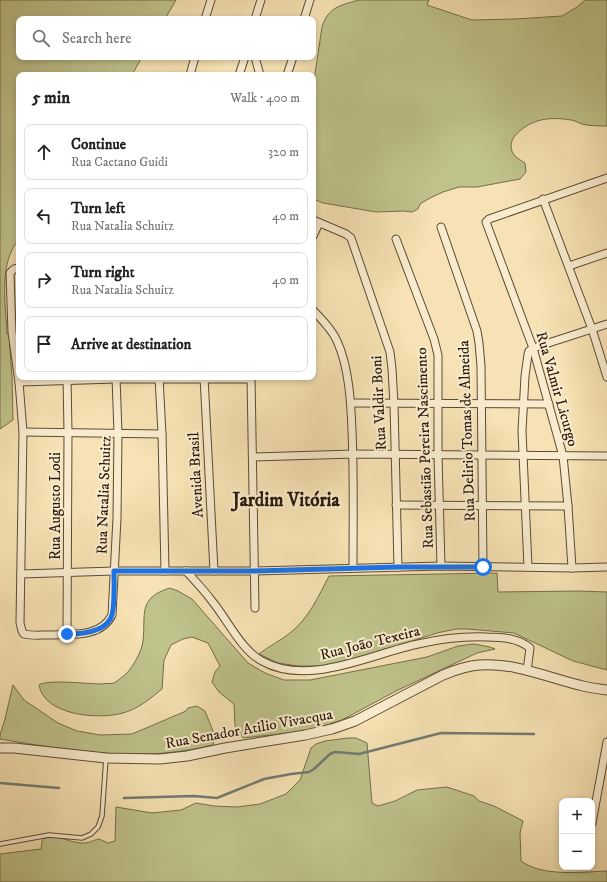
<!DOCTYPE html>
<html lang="en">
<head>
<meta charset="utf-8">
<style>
  :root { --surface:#fff; --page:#f6f6f6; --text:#222; --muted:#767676; --line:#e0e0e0 }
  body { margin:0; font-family:"IM FELL DW Pica",serif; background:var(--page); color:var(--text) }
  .controls { position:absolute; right:12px; bottom:12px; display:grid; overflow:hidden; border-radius:8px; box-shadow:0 2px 6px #0003 }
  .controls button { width:36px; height:36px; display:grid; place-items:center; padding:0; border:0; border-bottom:1px solid var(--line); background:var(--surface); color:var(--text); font:20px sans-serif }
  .stop { position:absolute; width:12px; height:12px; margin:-9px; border:3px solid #1a73e8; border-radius:50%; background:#fff }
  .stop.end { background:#1a73e8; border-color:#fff; box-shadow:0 1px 4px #0008 }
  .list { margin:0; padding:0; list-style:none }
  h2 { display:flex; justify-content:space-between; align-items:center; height:52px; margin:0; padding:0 16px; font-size:17px }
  h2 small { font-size:13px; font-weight:400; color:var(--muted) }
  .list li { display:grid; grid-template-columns:26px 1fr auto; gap:12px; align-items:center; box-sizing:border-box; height:56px; margin:0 8px 8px; padding:0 8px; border:1px solid var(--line); border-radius:8px }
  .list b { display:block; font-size:15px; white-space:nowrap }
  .list p { margin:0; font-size:13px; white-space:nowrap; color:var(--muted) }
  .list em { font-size:13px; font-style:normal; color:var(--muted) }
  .icon { flex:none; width:22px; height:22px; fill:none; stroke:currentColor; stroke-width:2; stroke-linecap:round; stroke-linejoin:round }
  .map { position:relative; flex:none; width:607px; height:882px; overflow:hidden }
  .search { position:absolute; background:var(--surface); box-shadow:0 2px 6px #0003; left:16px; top:16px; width:300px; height:44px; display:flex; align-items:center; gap:10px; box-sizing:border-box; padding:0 14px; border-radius:8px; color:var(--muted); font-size:15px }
  .panel { position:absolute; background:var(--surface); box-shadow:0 2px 6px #0003; left:16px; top:72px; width:300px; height:308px; border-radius:8px }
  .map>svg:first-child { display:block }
</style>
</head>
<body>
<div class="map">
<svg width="607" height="882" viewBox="0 0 607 882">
  <rect width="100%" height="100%" fill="#f6e2b4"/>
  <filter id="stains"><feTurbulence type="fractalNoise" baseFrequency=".005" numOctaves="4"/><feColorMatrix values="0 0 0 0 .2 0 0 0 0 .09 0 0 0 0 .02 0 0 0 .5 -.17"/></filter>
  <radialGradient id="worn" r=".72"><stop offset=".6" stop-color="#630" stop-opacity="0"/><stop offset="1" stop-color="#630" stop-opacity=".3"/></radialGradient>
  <!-- green -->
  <g fill="#bfc28b" stroke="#746e4a">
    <path d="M0 0H176L165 19H19V57H142L132 75H19V240C17 243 13 246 12 250 0 275 6 308 7 334L9 335 12 377 13 420 0 429Z"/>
    <path d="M359 0H429L427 5 472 20 516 19 562 16 577 7 585 0H607V126C599 126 590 126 582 124 578 123 575 120 571 120 553 117 535 118 521 130 516 134 512 138 511 145 511 155 517 158 525 163L526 172 520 179 477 187H459L443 192 430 198 420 204 418 209 412 212 404 211 376 212 323 203 313 199V87L322 27C328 7 341 5 359 0Z"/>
    <path d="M497 573 498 592 578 591 607 592V670L573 661 514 633 467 629H456L437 633 365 656 328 666H298L278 663 259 654C269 646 280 641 290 633 309 618 318 597 329 576Z"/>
    <path d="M170 588 178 591 192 599 248 663 265 673 284 680H310L427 657 458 646 474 644 490 647 495 649 477 653 396 691 342 720 307 731 243 738 235 726 234 704 219 692 212 682 215 672 220 666 208 643 192 637 183 639 171 645 164 660 162 689C152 697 142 706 129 711 105 721 44 717 39 685 47 679 88 684 102 684 105 683 111 684 114 683 118 681 123 676 126 674 133 667 142 651 143 641 146 615 137 598 170 588Z"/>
    <path d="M13 685 24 700 58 723 77 731 100 735 132 734 186 711 188 708 197 706 205 711 215 736 213 745C141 763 72 751 0 739V735L5 719Z"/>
    <path d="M348 738H356L367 743 372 803 378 806 395 801 417 790 447 787 474 796 479 801 494 806 523 821 520 833 521 861C543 877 581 872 607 871V882H0V854L41 849 42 841 44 838C59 834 67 842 81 843 88 844 93 840 99 839L108 843 115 841 116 807 152 813 181 810 196 803 214 806 237 807 260 804 286 794 300 780 311 748 316 744 325 741Z"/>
  </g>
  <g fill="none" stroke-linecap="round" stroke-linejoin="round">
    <!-- stream -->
    <g stroke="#727a73" stroke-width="2.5">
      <polyline points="0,783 59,788"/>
      <polyline points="124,798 194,796 217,798 264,779 291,774 309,772 314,769 330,754 335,752 359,754 441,733 534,734"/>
    </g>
    <!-- service casing -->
    <g stroke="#5c4b34" stroke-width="5.5">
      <polyline id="service" points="0,844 49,835 82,838 91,834 98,827 102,816 106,758"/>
    </g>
    <!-- minor casing -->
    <g stroke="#5c4b34" stroke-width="9">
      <g id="minor">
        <polyline points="205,19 211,0"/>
        <polyline points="255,19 261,0"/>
        <polyline points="304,19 310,0"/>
        <polyline points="255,57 260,75"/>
        <polyline points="190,75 195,57"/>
        <polyline points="239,75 245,57"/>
        <polyline points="287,75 293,57"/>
        <polyline points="543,199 592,329 607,377"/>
        <polyline points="313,220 346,234 351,238 390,352 392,369 394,404 398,567"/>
        <polyline points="441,227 477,331 479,343 481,366 483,567"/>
        <polyline points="313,236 319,223"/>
        <polyline points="396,239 434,339 438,355 438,455 441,566"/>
        <polyline points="569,266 607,253"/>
        <path d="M19 268 14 269 10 273 12 332 19 382 23 432 20 623 22 631 24 634C32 636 41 635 49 635 70 634 101 638 112 615L117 518 118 433 116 377"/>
        <path d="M313 310C322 320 332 329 337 341 349 367 351 403 352 431 354 477 353 523 353 568"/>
        <polyline points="159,377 162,434 165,571"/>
        <polyline points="204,377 214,571"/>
        <polyline points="251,377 255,608"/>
        <polyline points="19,382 116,379 251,379"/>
        <polyline points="351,403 549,404"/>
        <polyline points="23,432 162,434"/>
        <polyline points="253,457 353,454 607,456"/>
        <polyline points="396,505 568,506"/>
        <polyline points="528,567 522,431 525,376 528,354 529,351 533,348 607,324"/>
        <polyline points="572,568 568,506 563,456 533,348 486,222 489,219 607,178"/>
        <path d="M186 571C195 581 204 590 212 601 227 619 241 650 262 661 308 687 371 654 418 644 440 639 464 636 487 637 502 637 518 638 530 648L527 671"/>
        <polyline points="21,574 114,571 255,571 441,566 572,568 607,567"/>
        <polyline points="67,634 68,432 67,377"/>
        <polyline points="592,823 607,742"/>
      </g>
    </g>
    <!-- tertiary casing -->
    <g stroke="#5c4b34" stroke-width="11">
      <path id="tertiary" d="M0 748H14L106 758 160 759 187 756 225 748 305 735 332 729 355 721 443 675C455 670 466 666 479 665 514 662 549 678 583 686 591 688 599 689 607 690"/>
    </g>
    <!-- service -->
    <use href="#service" stroke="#f9ecce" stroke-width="3.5"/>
    <!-- minor -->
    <use href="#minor" stroke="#f9ecce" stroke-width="7"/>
    <!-- tertiary -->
    <use href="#tertiary" stroke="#f9ecce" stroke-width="9"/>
  </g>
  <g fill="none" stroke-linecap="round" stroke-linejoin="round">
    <!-- route -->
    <path stroke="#1a73e8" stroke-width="5" d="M67 634C82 634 107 632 112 615 115 604 114 583 114 571H255L398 567H483"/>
  </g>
  <g text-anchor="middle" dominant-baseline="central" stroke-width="4" stroke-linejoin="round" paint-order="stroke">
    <!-- street labels -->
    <g font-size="15" fill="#29190a" stroke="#f9ecce">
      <text transform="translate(557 389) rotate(74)">Rua Valmir Licurgo</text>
      <text transform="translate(379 403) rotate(-93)">Rua Valdir Boni</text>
      <text transform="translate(467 431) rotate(-92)">Rua Delirio Tomas de Almeida</text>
      <text transform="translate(425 448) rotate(-92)">Rua Sebastião Pereira Nascimento</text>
      <text transform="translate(196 475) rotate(-93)">Avenida Brasil</text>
      <text transform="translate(104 495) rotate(-88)">Rua Natalia Schuitz</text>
      <text transform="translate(55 506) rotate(-90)">Rua Augusto Lodi</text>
      <text transform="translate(370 643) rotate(-14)">Rua João Texeira</text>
      <text transform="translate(249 729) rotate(-10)">Rua Senador Atilio Vivacqua</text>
    </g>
    <!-- district labels -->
    <g font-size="19" font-weight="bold" fill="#29190a" stroke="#f9ecce">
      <text x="286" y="500">Jardim Vitória</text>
    </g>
  </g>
  <rect width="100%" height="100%" filter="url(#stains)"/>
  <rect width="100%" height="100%" fill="url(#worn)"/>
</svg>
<div class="controls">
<button>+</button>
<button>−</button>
</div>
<div class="stop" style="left:483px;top:567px"></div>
<div class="stop end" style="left:67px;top:634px"></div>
<div class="search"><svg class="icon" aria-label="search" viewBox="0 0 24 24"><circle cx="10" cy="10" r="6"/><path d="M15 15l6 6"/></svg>Search here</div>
<section class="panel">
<h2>5 min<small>Walk · 400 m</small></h2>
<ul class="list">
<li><svg class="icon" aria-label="ahead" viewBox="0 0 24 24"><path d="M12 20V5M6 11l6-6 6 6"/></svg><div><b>Continue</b><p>Rua Caetano Guidi</p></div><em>320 m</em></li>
<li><svg class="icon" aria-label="left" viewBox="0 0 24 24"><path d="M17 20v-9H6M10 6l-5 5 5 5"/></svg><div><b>Turn left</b><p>Rua Natalia Schuitz</p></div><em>40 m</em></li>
<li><svg class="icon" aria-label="right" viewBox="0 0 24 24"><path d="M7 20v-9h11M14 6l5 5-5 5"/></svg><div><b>Turn right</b><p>Rua Natalia Schuitz</p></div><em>40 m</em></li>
<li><svg class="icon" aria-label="arrive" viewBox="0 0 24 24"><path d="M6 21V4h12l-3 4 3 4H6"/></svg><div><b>Arrive at destination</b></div></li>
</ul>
</section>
</div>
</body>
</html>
